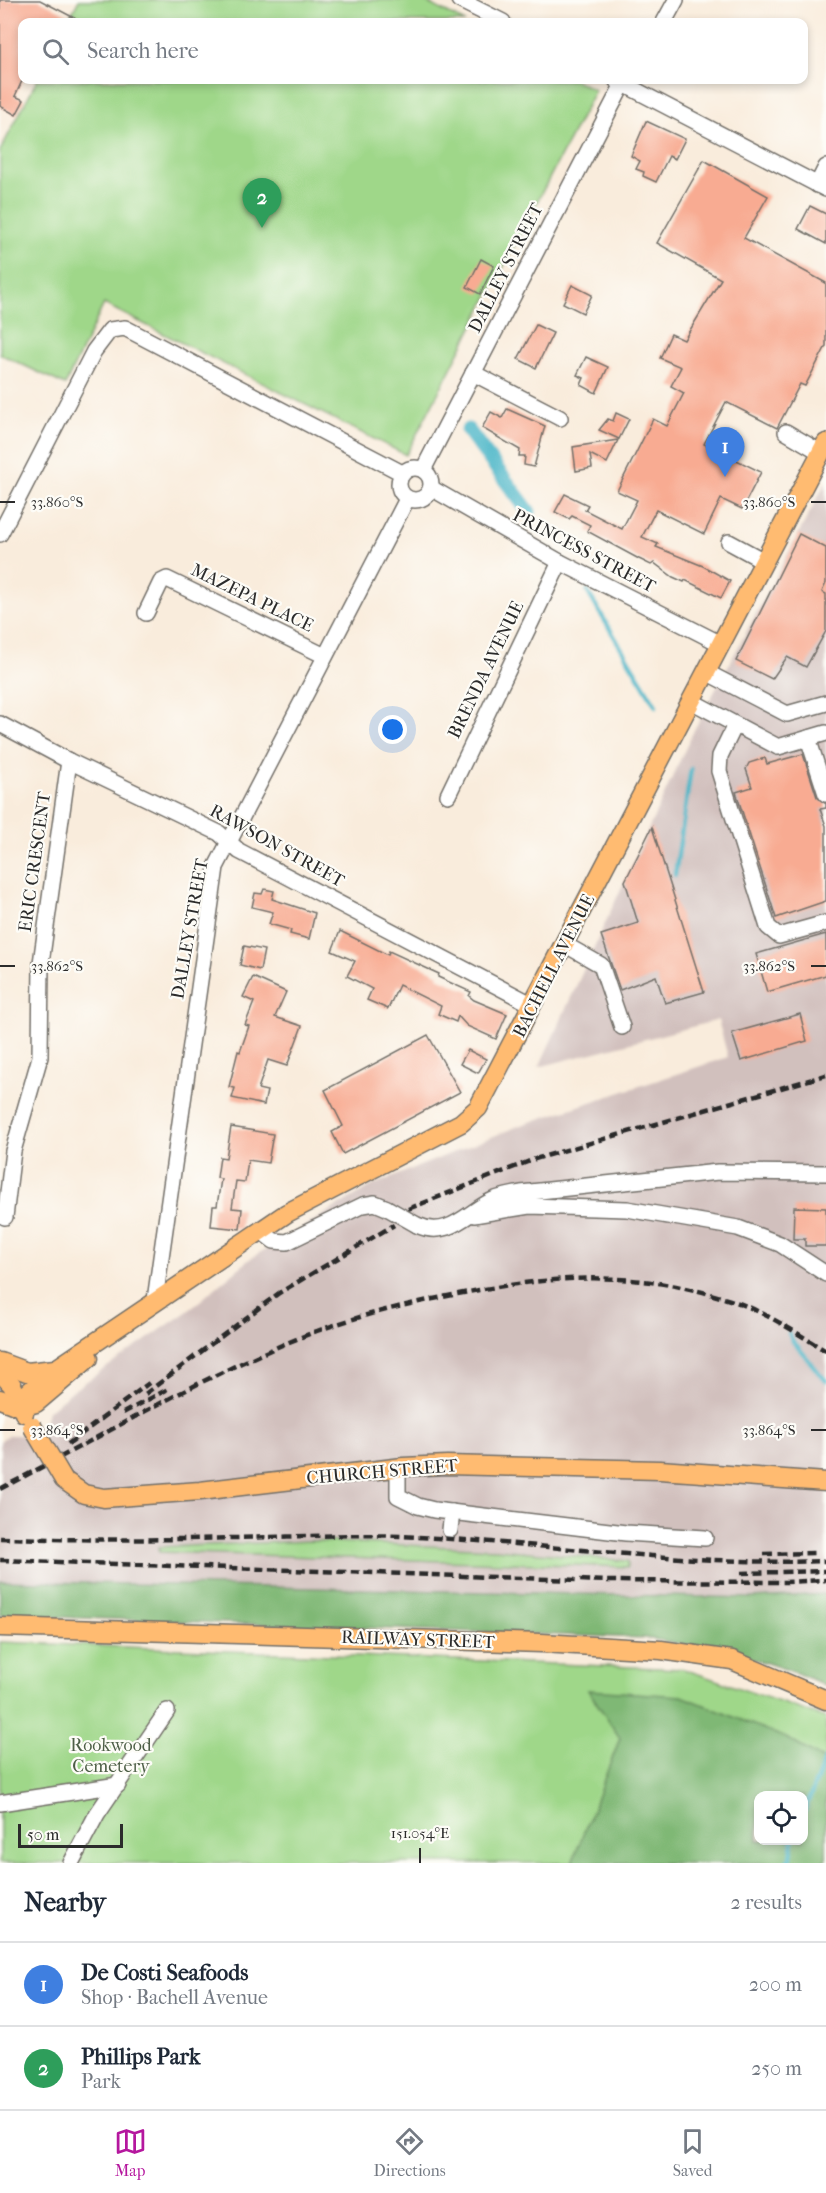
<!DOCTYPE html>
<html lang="en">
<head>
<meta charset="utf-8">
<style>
  :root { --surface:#fff; --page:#f2f2f3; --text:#1f2937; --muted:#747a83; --line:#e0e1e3; --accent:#b5179e }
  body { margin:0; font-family:"IM FELL French Canon",serif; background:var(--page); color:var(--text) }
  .controls { position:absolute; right:18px; bottom:18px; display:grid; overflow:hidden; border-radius:12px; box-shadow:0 3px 9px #0003 }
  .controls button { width:54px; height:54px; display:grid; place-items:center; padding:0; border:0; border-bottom:2px solid var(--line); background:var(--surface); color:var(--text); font:30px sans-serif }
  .scale { position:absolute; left:18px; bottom:15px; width:105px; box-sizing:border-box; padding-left:6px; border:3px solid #2b2b2b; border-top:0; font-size:16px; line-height:21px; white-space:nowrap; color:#2b2b2b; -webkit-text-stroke:4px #fdfcf7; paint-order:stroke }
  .you { position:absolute; left:393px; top:730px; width:21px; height:21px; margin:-15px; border:4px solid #fff; border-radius:50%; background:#1a73e8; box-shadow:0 0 0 9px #1a73e833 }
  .badge { display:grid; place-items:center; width:39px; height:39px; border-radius:50%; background:var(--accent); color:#fff; font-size:20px; font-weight:700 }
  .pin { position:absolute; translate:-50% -50px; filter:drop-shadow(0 2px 3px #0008) }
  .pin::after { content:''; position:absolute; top:32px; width:21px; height:18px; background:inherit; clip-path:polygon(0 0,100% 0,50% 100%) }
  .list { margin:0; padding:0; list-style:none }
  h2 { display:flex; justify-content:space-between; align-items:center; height:78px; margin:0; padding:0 24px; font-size:26px }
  h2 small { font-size:20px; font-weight:400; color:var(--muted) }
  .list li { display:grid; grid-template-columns:39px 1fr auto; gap:18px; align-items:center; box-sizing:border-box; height:84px; padding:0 24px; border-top:2px solid var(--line) }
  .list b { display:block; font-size:22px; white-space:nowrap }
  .list p { margin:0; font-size:20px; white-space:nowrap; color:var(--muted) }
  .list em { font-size:20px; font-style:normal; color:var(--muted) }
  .icon { flex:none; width:33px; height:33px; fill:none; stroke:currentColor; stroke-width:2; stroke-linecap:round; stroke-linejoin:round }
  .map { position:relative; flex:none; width:826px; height:1863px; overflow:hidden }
  .search { position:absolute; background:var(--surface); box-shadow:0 3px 9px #0003; left:18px; right:18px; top:18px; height:66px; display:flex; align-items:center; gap:15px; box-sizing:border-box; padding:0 21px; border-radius:12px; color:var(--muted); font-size:22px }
  .sheet { height:246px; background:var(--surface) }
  nav { display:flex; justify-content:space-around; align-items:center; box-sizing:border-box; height:84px; border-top:2px solid var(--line); background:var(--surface); font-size:16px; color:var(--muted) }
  nav a { display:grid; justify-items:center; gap:3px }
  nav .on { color:var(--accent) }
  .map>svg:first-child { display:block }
</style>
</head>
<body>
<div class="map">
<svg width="826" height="1863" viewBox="0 0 826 1863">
  <rect width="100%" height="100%" fill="#fdfcf7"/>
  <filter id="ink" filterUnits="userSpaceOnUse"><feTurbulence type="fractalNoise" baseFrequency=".0167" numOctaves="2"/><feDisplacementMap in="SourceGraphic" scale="12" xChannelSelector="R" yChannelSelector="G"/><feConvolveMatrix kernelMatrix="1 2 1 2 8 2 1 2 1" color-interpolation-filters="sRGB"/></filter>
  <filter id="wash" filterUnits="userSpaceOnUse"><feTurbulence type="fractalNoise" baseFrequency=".008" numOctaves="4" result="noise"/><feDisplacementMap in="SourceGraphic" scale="24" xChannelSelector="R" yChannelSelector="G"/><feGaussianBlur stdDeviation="1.35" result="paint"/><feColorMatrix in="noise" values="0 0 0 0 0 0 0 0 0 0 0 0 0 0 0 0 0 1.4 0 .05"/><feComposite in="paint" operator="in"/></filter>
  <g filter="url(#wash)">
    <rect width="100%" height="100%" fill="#f9ecdc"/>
    <!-- industrial -->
    <polygon fill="#d1c0bd" points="826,482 826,1594 752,1598 0,1582 0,1441 10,1435 23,1435 45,1422 48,1411 71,1392 188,1311 251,1258 373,1185 521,1125 728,1057 718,1020 539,1067 693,732"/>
    <!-- green -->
    <g fill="#9fd789" stroke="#65815a" stroke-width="1.5" fill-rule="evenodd">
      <polygon points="79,0 422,0 465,22 67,22"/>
      <polygon points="37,80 575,80 595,90 406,455 104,304 65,385 0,354 0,151"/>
      <polygon points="311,1541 496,1549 628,1561 628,1567 159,1552 159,1547"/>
      <path d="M0 1642 684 1669 826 1718V1863H0ZM758 1796H804V1840H758Z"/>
    </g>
    <!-- forest -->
    <g fill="#7fb875" stroke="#557250" stroke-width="1.5" fill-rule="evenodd">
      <path d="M0 1581 752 1598 826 1594V1686C769 1658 706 1647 644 1638L0 1615Z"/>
      <path d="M588 1690 682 1696 786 1738 826 1761V1863H572L620 1738ZM758 1796H804V1840H758Z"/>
    </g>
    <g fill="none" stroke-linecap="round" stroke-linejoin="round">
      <!-- stream -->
      <g stroke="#4ab5c7" stroke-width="4.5">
        <polyline points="587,591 656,706"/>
        <polyline points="675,875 691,769"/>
        <polyline points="789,1333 792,1340 826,1381"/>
        <polyline points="804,1812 826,1757"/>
        <polyline points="786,1863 791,1857 793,1840"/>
      </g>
      <!-- canal -->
      <polyline stroke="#4ab5c7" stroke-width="15" points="468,430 529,512"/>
    </g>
    <g id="blocks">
      <!-- building -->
      <g fill="#f8ab92">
        <polygon points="0,0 40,0 82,22 22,22 22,81 15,96 24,100 16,115 0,106"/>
        <polygon points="646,121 685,139 675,159 669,156 656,182 643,176 644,172 636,169 640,161 631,156"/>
        <polygon points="704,160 768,196 744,238 826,283 826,346 805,386 800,384 777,428 726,402 704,444 761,472 742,509 721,499 704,534 656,510 642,537 658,544 656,547 703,566 730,581 721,598 685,580 684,582 673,577 654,563 651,565 639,559 587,531 590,525 572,516 569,519 555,512 565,494 588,505 585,510 622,529 637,500 617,491 653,419 667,426 684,393 671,386 681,367 660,358 671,334 684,340 721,279 657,243"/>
        <polygon points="810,206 826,214 826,244 798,229"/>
        <polygon points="481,259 494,266 480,294 467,287"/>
        <polygon points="572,285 592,295 583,313 563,303"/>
        <polygon points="536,325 553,333 536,368 518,359"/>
        <polygon points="586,357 608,367 596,393 581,385 584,378 577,375"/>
        <polygon points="507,409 545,426 534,467 524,465 525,456 519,456 520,450 482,428 491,412 502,418"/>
        <polygon points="616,413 629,419 619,439 599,430 608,419 613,421"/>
        <polygon points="618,440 607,463 590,454 592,468 576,471 573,447"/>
        <polygon points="799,534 826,548 826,583 822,592 826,594 826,631 806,667 787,657 772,679 736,661"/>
        <polygon points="803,754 817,797 826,804 826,808 820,809 826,826 826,901 776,918 736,792 752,787 746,769 749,763 765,758 767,764"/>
        <polygon points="652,827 704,992 665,1003 656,976 620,990 601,935 638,923 625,881"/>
        <polygon points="264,889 274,891 272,899 315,913 309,939 290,934 291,930 269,924 273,912 252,907 255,893 262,894"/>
        <polygon points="340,931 388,955 389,951 439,974 438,977 471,992 469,996 474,1000 507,1014 496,1039 467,1026 458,1016 456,1022 438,1014 441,1006 399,985 388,1009 367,1000 372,989 347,976 355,961 332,951"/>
        <polygon points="826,934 826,975 767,992 756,954"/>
        <polygon points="244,946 264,950 260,970 240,965"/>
        <polygon points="253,977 286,992 275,1017 302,1026 287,1066 268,1060 258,1089 267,1091 264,1105 232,1098 235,1088 229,1087 238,1051 240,1052 249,1026 245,1025 254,1002 243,997"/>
        <polygon points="800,1014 807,1041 741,1061 732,1033"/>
        <polygon points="428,1035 460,1092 343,1154 332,1132 343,1126 325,1090"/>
        <polygon points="468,1050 486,1059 478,1073 460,1064"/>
        <polygon points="231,1127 273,1134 268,1163 248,1160 245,1182 236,1181 232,1208 242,1209 240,1229 211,1226 213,1206 217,1206 221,1179 217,1178 220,1157 226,1158"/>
        <polygon points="794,1207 826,1208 826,1246 805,1246 805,1239 793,1239"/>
      </g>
    </g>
  </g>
  <g filter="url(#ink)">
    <use href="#blocks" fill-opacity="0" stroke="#736f69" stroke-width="1.5"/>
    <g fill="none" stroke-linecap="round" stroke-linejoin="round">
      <!-- minor casing -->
      <g stroke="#736f69" stroke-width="18">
        <g id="minor">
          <polyline points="459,0 503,22"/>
          <polyline points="664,22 676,0"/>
          <polyline points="616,80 826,189"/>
          <polyline points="817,185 826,167"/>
          <polyline points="473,373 560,418"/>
          <polyline points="786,432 820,452"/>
          <circle cx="415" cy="484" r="16"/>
          <polyline points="423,470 623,84"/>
          <polyline points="431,488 560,562 721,644"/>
          <polyline points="0,534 94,351 110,330 125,328 402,473"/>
          <polyline points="729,542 764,561"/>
          <polyline points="146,613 161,582 167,579 325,656"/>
          <polyline points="706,672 787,714 826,703"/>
          <polyline points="691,701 778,747 826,733"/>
          <polyline points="0,724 69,761 219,833 239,851 533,1005"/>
          <polyline points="735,725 720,756 719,771 768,927 779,936 826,923"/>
          <polyline points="808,738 826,794"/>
          <polyline points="448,795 560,562"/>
          <polyline points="564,944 601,965 622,1027"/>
          <polyline points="474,1215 529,1206 627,1209 738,1228 780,1244 826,1274"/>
          <polyline points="5,1217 13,1151 40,1057 41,963 69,761"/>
          <path d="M417 1225C449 1240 468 1211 493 1200 502 1196 512 1195 521 1193L718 1172 826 1173"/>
          <polyline points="260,1230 274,1241 287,1242 363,1205 375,1203 387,1208"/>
          <polyline points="155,1300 216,867 407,499"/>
          <polyline points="398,1468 398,1496 418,1506 434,1510 626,1533 705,1538"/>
          <polyline points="450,1530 452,1512"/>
          <polyline points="0,1803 118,1785"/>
          <polyline points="71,1863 97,1814 167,1711"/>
        </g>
      </g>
      <!-- major casing -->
      <g stroke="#736f69" stroke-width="21">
        <g id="major">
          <polyline points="0,1362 27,1372 55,1369"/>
          <polyline points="0,1372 12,1385 24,1413"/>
          <polyline points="0,1399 20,1407"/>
          <polyline points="20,1407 28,1393 50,1373 287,1213 461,1123 478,1108 826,443"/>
          <polyline points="20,1407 36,1403 89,1358"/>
          <polyline points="64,1480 84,1494 104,1498 200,1491 403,1467 447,1465 660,1470 826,1482"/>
          <polyline points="0,1627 542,1643 661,1650 732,1660 826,1700"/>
        </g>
      </g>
      <!-- minor -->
      <use href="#minor" stroke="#fff" stroke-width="15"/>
      <!-- major -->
      <use href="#major" stroke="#ffbb71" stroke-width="18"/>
      <!-- rail -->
      <g stroke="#2b2b2b" stroke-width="4.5" stroke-dasharray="9 4.5" stroke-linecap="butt">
        <polyline points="408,1209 535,1159 826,1075"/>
        <polyline points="145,1394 279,1293 394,1225"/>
        <polyline points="123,1413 168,1389"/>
        <polyline points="68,1444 149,1383"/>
        <path d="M0 1489C105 1435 206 1373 317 1331 369 1312 425 1300 479 1290 568 1274 643 1272 730 1300 764 1311 795 1332 826 1351"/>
        <path d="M0 1538C77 1540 154 1540 232 1538 294 1537 356 1533 418 1537 554 1544 689 1566 826 1561"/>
        <polyline points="764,1554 815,1553"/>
        <polyline points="0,1560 607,1581 786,1582 826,1580"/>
        <polyline points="741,1573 826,1571"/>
      </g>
      <!-- minor-bridge casing -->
      <g stroke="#736f69" stroke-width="18" stroke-linecap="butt">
        <polyline id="minor-bridge" points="387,1208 417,1225"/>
      </g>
      <!-- major-bridge casing -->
      <g stroke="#736f69" stroke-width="21" stroke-linecap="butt">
        <polyline id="major-bridge" points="32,1426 64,1480"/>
      </g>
      <!-- minor-bridge -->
      <use href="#minor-bridge" stroke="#fff" stroke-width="15"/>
      <!-- major-bridge -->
      <use href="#major-bridge" stroke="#ffbb71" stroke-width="18"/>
    </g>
  </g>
  <!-- ticks -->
  <path fill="none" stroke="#2b2b2b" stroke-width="2" d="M0 502H15M811 502H826M0 966H15M811 966H826M0 1430H15M811 1430H826M420 1848V1863"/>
  <g text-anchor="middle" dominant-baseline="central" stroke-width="4.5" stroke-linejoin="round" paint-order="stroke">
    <!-- street labels -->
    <g font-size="18" fill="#2b2b2b" stroke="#fdfcf7">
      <text transform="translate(506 268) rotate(-63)">DALLEY STREET</text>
      <text transform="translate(584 551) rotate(28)">PRINCESS STREET</text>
      <text transform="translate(252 598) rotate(26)">MAZEPA PLACE</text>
      <text transform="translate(486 670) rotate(-64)">BRENDA AVENUE</text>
      <text transform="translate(277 846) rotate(29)">RAWSON STREET</text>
      <text transform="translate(35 862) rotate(-82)">ERIC CRESCENT</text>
      <text transform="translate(190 929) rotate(-80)">DALLEY STREET</text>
      <text transform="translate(554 966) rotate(-63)">BACHELL AVENUE</text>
      <text transform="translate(382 1472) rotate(-5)">CHURCH STREET</text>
      <text transform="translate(418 1640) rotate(2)">RAILWAY STREET</text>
    </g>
    <!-- park labels -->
    <g font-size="18" fill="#4e5f47" stroke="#fdfcf7">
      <text x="111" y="1745">Rookwood<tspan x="111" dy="21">Cemetery</tspan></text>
    </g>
  </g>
  <g font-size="15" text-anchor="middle" fill="#2b2b2b" stroke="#fdfcf7" stroke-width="4.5" stroke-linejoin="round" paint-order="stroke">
    <text x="57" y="507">33.860°S</text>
    <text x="769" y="507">33.860°S</text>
    <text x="57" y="971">33.862°S</text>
    <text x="769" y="971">33.862°S</text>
    <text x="57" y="1435">33.864°S</text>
    <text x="769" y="1435">33.864°S</text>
    <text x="420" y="1838">151.054°E</text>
  </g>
</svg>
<div class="controls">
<button><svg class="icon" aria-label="locate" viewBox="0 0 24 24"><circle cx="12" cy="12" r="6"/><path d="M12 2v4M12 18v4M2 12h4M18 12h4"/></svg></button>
</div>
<div class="scale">50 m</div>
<div class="you"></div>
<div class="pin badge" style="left:725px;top:477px;background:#3f7fe0">1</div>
<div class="pin badge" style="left:262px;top:228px;background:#2e9e5b">2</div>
<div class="search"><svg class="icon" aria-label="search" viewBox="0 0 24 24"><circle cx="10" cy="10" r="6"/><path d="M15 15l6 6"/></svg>Search here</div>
</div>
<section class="sheet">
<h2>Nearby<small>2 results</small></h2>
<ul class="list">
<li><span class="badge" style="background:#3f7fe0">1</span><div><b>De Costi Seafoods</b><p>Shop · Bachell Avenue</p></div><em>200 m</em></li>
<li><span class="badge" style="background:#2e9e5b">2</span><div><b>Phillips Park</b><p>Park</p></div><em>250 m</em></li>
</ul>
</section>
<nav>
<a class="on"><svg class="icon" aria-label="map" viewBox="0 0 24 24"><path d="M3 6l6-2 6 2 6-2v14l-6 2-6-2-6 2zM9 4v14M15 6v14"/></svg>Map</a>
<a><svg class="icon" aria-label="directions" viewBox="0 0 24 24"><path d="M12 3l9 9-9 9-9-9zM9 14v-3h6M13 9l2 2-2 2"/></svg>Directions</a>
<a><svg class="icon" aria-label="saved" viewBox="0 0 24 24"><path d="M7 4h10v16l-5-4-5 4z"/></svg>Saved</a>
</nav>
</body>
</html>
